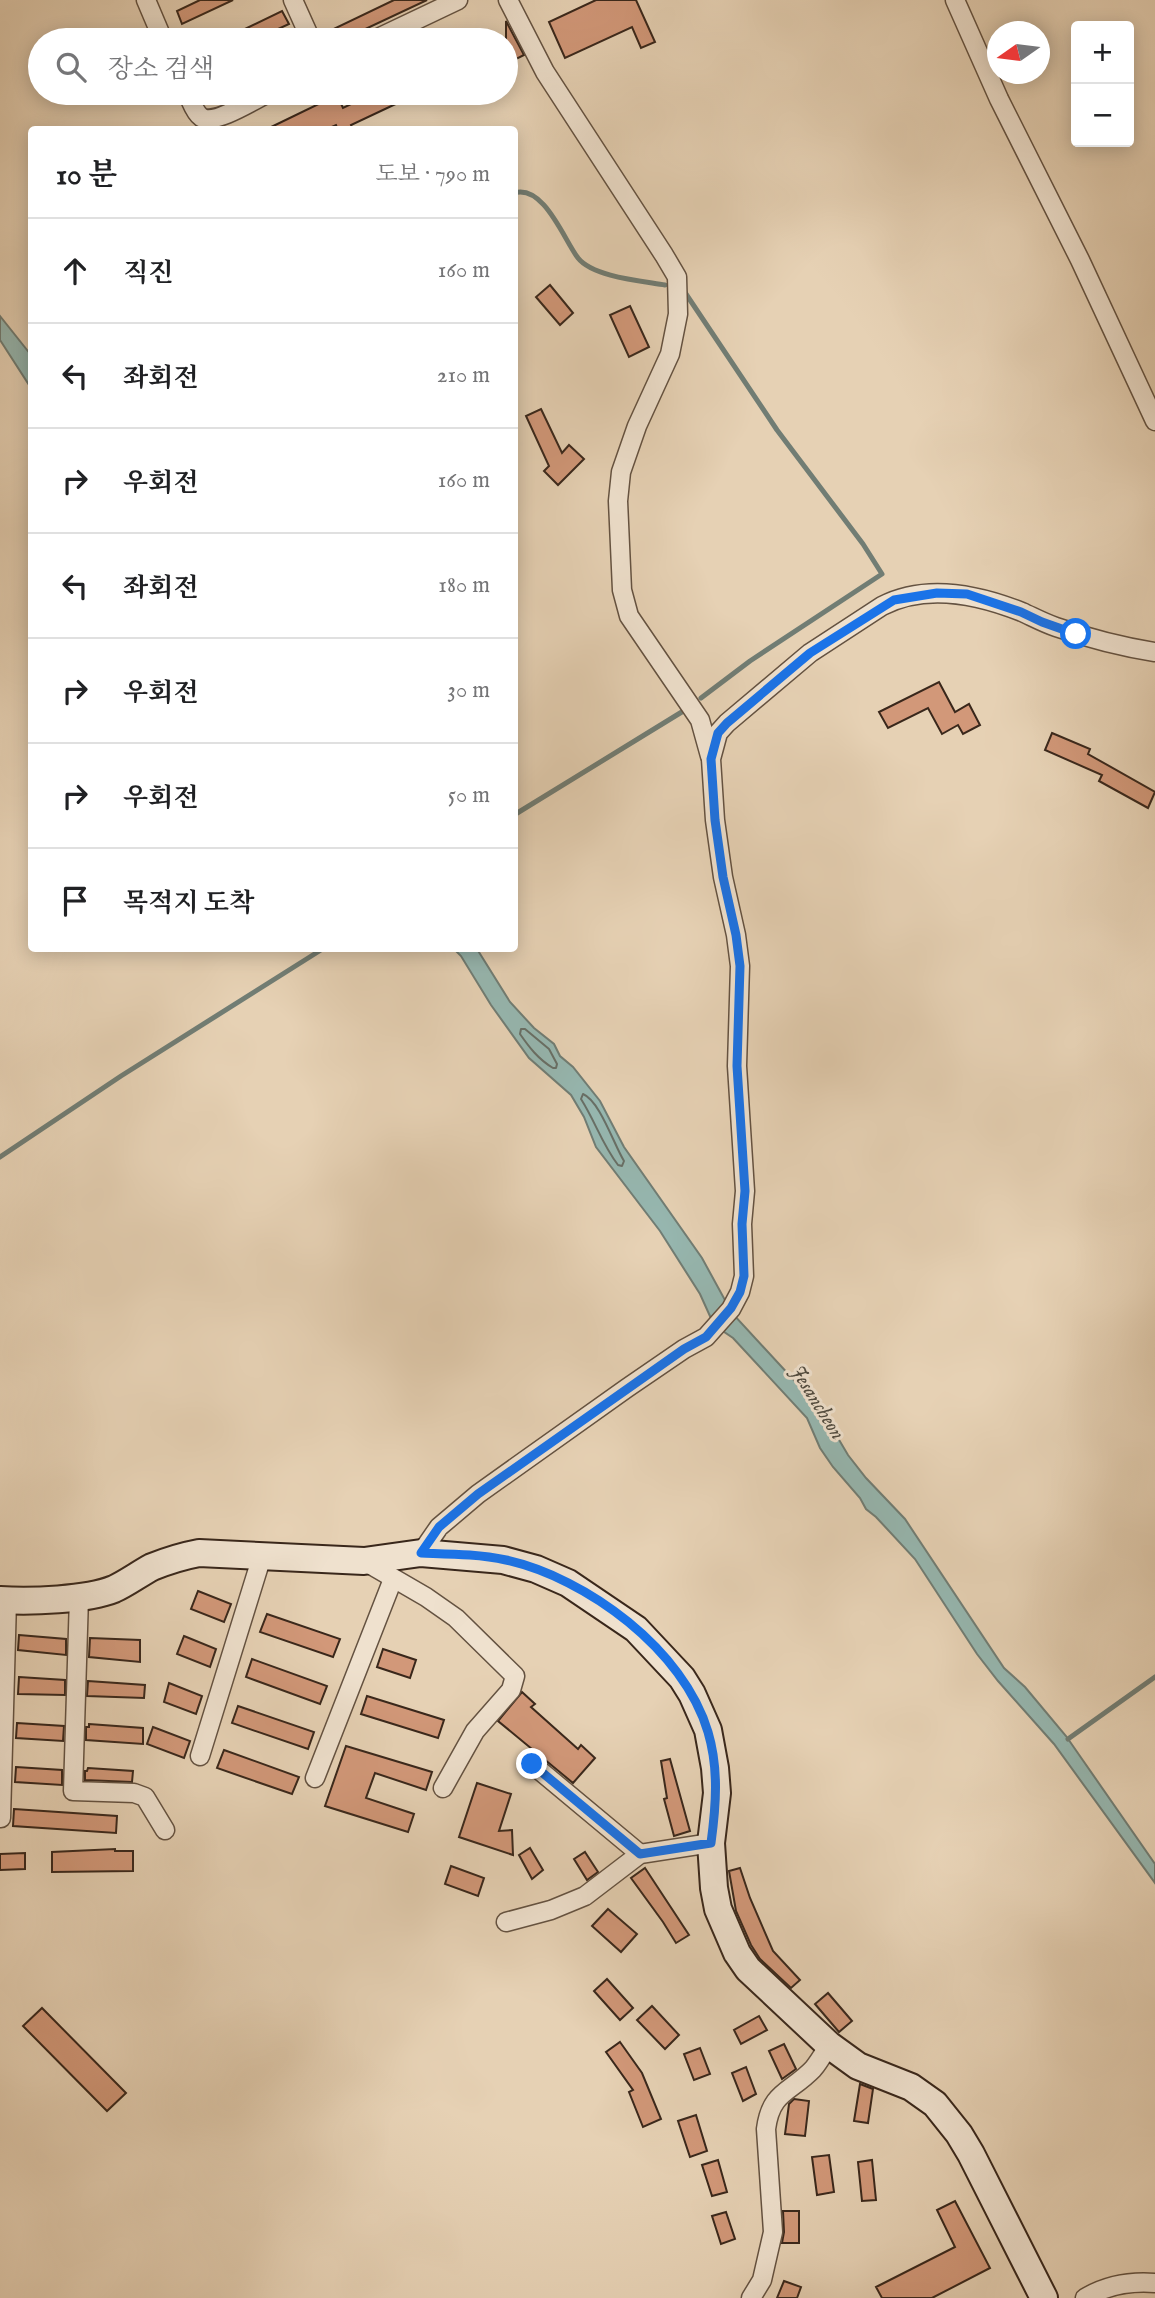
<!DOCTYPE html>
<html lang="ko">
<head>
<meta charset="utf-8">
<style>
  :root { --surface:#fff; --page:#f2f2f2; --text:#202124; --muted:#757577; --line:#e0e0e0 }
  body { margin:0; font-family:"IM FELL English","Noto Serif KR",serif; background:var(--page); color:var(--text) }
  .controls { position:absolute; right:21px; top:21px; display:grid; overflow:hidden; border-radius:7px; box-shadow:0 4px 18px #0003 }
  .controls button { width:63px; height:63px; display:grid; place-items:center; padding:0; border:0; border-bottom:2px solid var(--line); background:var(--surface); color:var(--text); font:35px sans-serif }
  .compass { position:absolute; left:987px; top:21px; width:63px; height:63px; border-radius:50%; background:var(--surface); box-shadow:0 4px 18px #0003; rotate:256deg }
  .stop { position:absolute; width:21px; height:21px; margin:-16px; border:5px solid #1a73e8; border-radius:50%; background:#fff }
  .stop.end { background:#1a73e8; border-color:#fff; box-shadow:0 2px 7px #0008 }
  .list { margin:0; padding:0; list-style:none }
  h2 { display:flex; justify-content:space-between; align-items:center; height:91px; margin:0; padding:0 28px; font-size:30px }
  h2 small { font-size:23px; font-weight:400; color:var(--muted) }
  .list li { display:grid; grid-template-columns:46px 1fr auto; gap:21px; align-items:center; box-sizing:border-box; height:105px; padding:0 28px; border-top:2px solid var(--line) }
  .list b { display:block; font-size:26px; white-space:nowrap }
  .list em { font-size:23px; font-style:normal; color:var(--muted) }
  .icon { flex:none; width:38px; height:38px; fill:none; stroke:currentColor; stroke-width:2; stroke-linecap:round; stroke-linejoin:round }
  .map { position:relative; flex:none; width:1155px; height:2298px; overflow:hidden }
  .search { position:absolute; background:var(--surface); box-shadow:0 4px 18px #0003; left:28px; top:28px; width:490px; height:77px; display:flex; align-items:center; gap:18px; box-sizing:border-box; padding:0 24px; border-radius:38px; color:var(--muted); font-size:26px }
  .panel { position:absolute; background:var(--surface); box-shadow:0 4px 18px #0003; left:28px; top:126px; width:490px; height:826px; border-radius:7px }
  .map>svg:first-child { display:block }
</style>
</head>
<body>
<div class="map">
<svg width="1155" height="2298" viewBox="0 0 1155 2298">
  <rect width="100%" height="100%" fill="#e6d1b4"/>
  <filter id="stains"><feTurbulence type="fractalNoise" baseFrequency=".00286" numOctaves="4"/><feColorMatrix values="0 0 0 0 .2 0 0 0 0 .09 0 0 0 0 .02 0 0 0 .5 -.17"/></filter>
  <radialGradient id="worn" r=".72"><stop offset=".6" stop-color="#630" stop-opacity="0"/><stop offset="1" stop-color="#630" stop-opacity=".3"/></radialGradient>
  <!-- water -->
  <g fill="#96b7b0" stroke="#717d74" stroke-width="2">
    <polygon points="0,316 31,355 31,388 0,340"/>
    <polygon points="454,949 477,949 510,1002 534,1028 554,1044 560,1056 573,1067 600,1101 624,1147 702,1258 732,1313 815,1403 825,1416 848,1455 866,1478 905,1519 1004,1668 1025,1687 1066,1736 1155,1864 1155,1883 1054,1744 998,1681 977,1654 915,1559 876,1517 866,1509 860,1498 833,1467 820,1448 807,1418 733,1338 714,1325 700,1294 660,1231 596,1147 584,1117 571,1095 529,1058 491,1005 461,956"/>
  </g>
  <g fill="none" stroke-linecap="round" stroke-linejoin="round">
    <!-- shore -->
    <g stroke="#686f66" stroke-width="2">
      <path d="M521 1029H525L549 1049 557 1064 556 1068H553C538 1059 529 1047 520 1034Z"/>
      <path d="M583 1094C600 1101 614 1145 624 1161L622 1166 618 1165C602 1144 595 1121 581 1099Z"/>
    </g>
    <!-- stream -->
    <g stroke="#717d74" stroke-width="5">
      <path d="M514 193C544 184 564 240 578 258 593 277 642 281 665 285"/>
      <polyline points="684,291 777,430 863,544 882,574 750,661 701,698"/>
      <polyline points="514,815 685,710"/>
      <polyline points="0,1157 121,1076 324,948"/>
      <polyline points="1068,1739 1155,1677"/>
    </g>
  </g>
  <!-- building -->
  <g fill="#d29879" stroke="#39271b" stroke-width="2">
    <polygon points="200,0 233,0 182,24 177,11"/>
    <polygon points="394,0 427,0 342,40 322,40 321,35"/>
    <polygon points="596,0 636,0 655,42 641,48 632,27 565,58 549,22"/>
    <polygon points="282,11 289,24 254,40 222,40"/>
    <polygon points="506,21 524,55 506,64"/>
    <polygon points="374,93 419,93 351,125 353,130 338,130 336,125 325,130 265,130 337,95 343,108"/>
    <polygon points="550,285 573,313 560,325 536,297"/>
    <polygon points="630,306 649,347 629,357 610,315"/>
    <polygon points="541,409 562,453 569,445 584,459 558,485 544,471 549,466 526,416"/>
    <polygon points="939,682 955,712 969,704 980,725 963,734 958,725 942,734 928,708 888,728 879,712"/>
    <polygon points="1052,733 1090,749 1088,754 1155,792 1148,808 1099,781 1102,775 1045,750"/>
    <polygon points="198,1591 231,1604 224,1622 191,1609"/>
    <polygon points="267,1614 340,1639 333,1657 260,1632"/>
    <polygon points="19,1635 66,1639 66,1655 18,1650"/>
    <polygon points="184,1636 216,1649 210,1667 177,1654"/>
    <polygon points="90,1638 140,1640 140,1662 89,1657"/>
    <polygon points="383,1649 416,1660 410,1678 377,1667"/>
    <polygon points="252,1659 327,1686 320,1704 246,1677"/>
    <polygon points="19,1677 65,1680 65,1695 18,1694"/>
    <polygon points="88,1681 145,1685 144,1698 87,1696"/>
    <polygon points="169,1683 202,1696 196,1714 164,1702"/>
    <polygon points="522,1692 535,1704 531,1707 578,1749 581,1745 595,1758 573,1783 498,1721"/>
    <polygon points="367,1696 444,1720 438,1738 361,1714"/>
    <polygon points="238,1706 314,1732 308,1749 232,1723"/>
    <polygon points="17,1723 64,1726 63,1741 16,1738"/>
    <polygon points="89,1724 143,1728 143,1744 86,1740 86,1727 89,1727"/>
    <polygon points="153,1727 190,1741 184,1758 147,1744"/>
    <polygon points="346,1746 432,1772 426,1790 375,1773 366,1798 414,1814 408,1832 325,1806"/>
    <polygon points="224,1750 299,1777 292,1794 217,1768"/>
    <polygon points="670,1759 690,1831 674,1836 664,1799 667,1798 661,1761"/>
    <polygon points="16,1767 62,1770 62,1785 15,1782"/>
    <polygon points="88,1768 133,1771 132,1782 85,1780 85,1771 87,1771"/>
    <polygon points="477,1783 511,1794 499,1831 512,1830 513,1855 459,1837"/>
    <polygon points="14,1809 117,1816 116,1833 13,1826"/>
    <polygon points="530,1848 543,1870 532,1879 519,1855"/>
    <polygon points="115,1849 115,1851 133,1851 133,1871 52,1872 52,1852"/>
    <polygon points="585,1852 598,1872 587,1880 574,1859"/>
    <polygon points="25,1853 25,1869 0,1870 0,1854"/>
    <polygon points="451,1866 484,1878 478,1896 445,1884"/>
    <polygon points="645,1868 689,1935 676,1943 663,1922 631,1878"/>
    <polygon points="740,1868 750,1898 773,1951 800,1980 791,1988 760,1959 751,1945 736,1911 729,1871"/>
    <polygon points="608,1909 637,1934 621,1952 592,1926"/>
    <polygon points="607,1979 633,2008 620,2020 594,1991"/>
    <polygon points="828,1993 852,2021 839,2032 815,2004"/>
    <polygon points="652,2006 679,2035 665,2049 637,2020"/>
    <polygon points="42,2008 126,2093 107,2111 23,2026"/>
    <polygon points="759,2016 767,2030 741,2044 734,2030"/>
    <polygon points="620,2042 642,2073 661,2119 643,2127 629,2092 633,2090 606,2052"/>
    <polygon points="784,2044 796,2069 782,2079 769,2051"/>
    <polygon points="700,2048 710,2074 694,2080 684,2054"/>
    <polygon points="746,2067 756,2094 743,2101 732,2073"/>
    <polygon points="860,2084 873,2089 868,2123 854,2121"/>
    <polygon points="794,2099 809,2101 805,2136 785,2134 789,2104"/>
    <polygon points="696,2115 707,2151 690,2157 678,2121"/>
    <polygon points="829,2155 834,2192 817,2195 812,2157"/>
    <polygon points="718,2160 727,2192 712,2196 702,2165"/>
    <polygon points="872,2160 876,2200 862,2201 858,2162"/>
    <polygon points="955,2201 990,2268 932,2298 882,2298 876,2287 955,2247 937,2210"/>
    <polygon points="783,2211 799,2211 799,2243 782,2243 784,2232"/>
    <polygon points="726,2212 735,2239 721,2244 712,2216"/>
    <polygon points="784,2281 801,2287 797,2298 777,2298"/>
  </g>
  <g fill="none" stroke-linecap="round" stroke-linejoin="round">
    <!-- street casing -->
    <g stroke="#645241" stroke-width="21">
      <g id="street">
        <polyline points="146,0 163,40"/>
        <polyline points="293,0 311,40"/>
        <polyline points="508,0 545,72 664,255 677,277 678,314 670,354 637,426 621,472 618,501 622,590 629,616 700,720 710,756"/>
        <polyline points="955,0 999,99 1080,260 1155,421"/>
        <polyline points="374,40 458,0"/>
        <path d="M187 93C191 100 194 112 201 117 213 126 256 99 268 93"/>
        <path d="M421 1553 439 1527 478 1494 627 1388 684 1349 706 1337 731 1309 740 1292 744 1276 742 1224 745 1191 737 1066 740 966 736 935 723 877 715 820 711 759 718 733 727 723 810 653 882 606C926 583 977 594 1022 612 1033 617 1044 623 1056 627 1088 638 1122 647 1155 652"/>
        <polyline points="364,1561 426,1597 456,1618 515,1676 511,1690 475,1731 443,1788"/>
        <polyline points="79,1597 73,1791 134,1793 145,1797 165,1830"/>
        <polyline points="200,1756 262,1556"/>
        <polyline points="532,1764 640,1854"/>
        <polyline points="315,1778 393,1579"/>
        <polyline points="1,1818 7,1600"/>
        <polyline points="506,1922 551,1910 585,1896 640,1854 711,1843"/>
        <path d="M751 2298 762 2280 773 2232 766 2129C771 2091 790 2093 813 2069 819 2062 824 2053 829 2045"/>
        <path d="M1085 2298C1107 2285 1130 2281 1155 2283"/>
      </g>
    </g>
    <!-- secondary casing -->
    <g stroke="#39271b" stroke-width="30">
      <path id="secondary" d="M0 1600C30 1602 87 1600 114 1589 127 1583 139 1574 152 1567 167 1561 183 1556 199 1553L364 1561 421 1553 503 1560 536 1569 568 1583 636 1629 682 1678 692 1694 708 1730 715 1768 717 1793 711 1843 714 1888 718 1909 737 1953 748 1969 829 2045 858 2066 911 2087 935 2104 959 2134 971 2154 1044 2298"/>
    </g>
    <!-- street -->
    <use href="#street" stroke="#efe1ce" stroke-width="18"/>
    <!-- secondary -->
    <use href="#secondary" stroke="#efe1ce" stroke-width="26"/>
  </g>
  <g fill="none" stroke-linecap="round" stroke-linejoin="round">
    <!-- route -->
    <path stroke="#1a73e8" stroke-width="9" d="M532 1764 640 1854 711 1843C716 1806 719 1769 708 1732 684 1650 587 1578 506 1560 478 1554 449 1554 421 1553L439 1527 478 1494 684 1349 706 1337 731 1308 740 1292 744 1276 742 1224 745 1191 737 1066 740 966 736 935 723 877 715 820 711 759 718 733 727 723 810 653 894 600 937 593 967 594 1021 612 1042 622 1076 634"/>
  </g>
  <g text-anchor="middle" dominant-baseline="central" stroke-width="6" stroke-linejoin="round" paint-order="stroke">
    <!-- water labels -->
    <g font-size="21" font-style="italic" fill="#504b40" stroke="#efe1ce">
      <text transform="translate(817 1403) rotate(58)">Jesancheon</text>
    </g>
  </g>
  <rect width="100%" height="100%" filter="url(#stains)"/>
  <rect width="100%" height="100%" fill="url(#worn)"/>
</svg>
<div class="controls">
<button>+</button>
<button>−</button>
</div>
<svg class="compass" viewBox="-18 -18 36 36"><path d="M0-13l5 13h-10z" fill="#e53935"/><path d="M0 13l5-13h-10z" fill="#757577"/></svg>
<div class="stop" style="left:1076px;top:634px"></div>
<div class="stop end" style="left:532px;top:1764px"></div>
<div class="search"><svg class="icon" aria-label="search" viewBox="0 0 24 24"><circle cx="10" cy="10" r="6"/><path d="M15 15l6 6"/></svg>장소 검색</div>
<section class="panel">
<h2>10 분<small>도보 · 790 m</small></h2>
<ul class="list">
<li><svg class="icon" aria-label="ahead" viewBox="0 0 24 24"><path d="M12 20V5M6 11l6-6 6 6"/></svg><div><b>직진</b></div><em>160 m</em></li>
<li><svg class="icon" aria-label="left" viewBox="0 0 24 24"><path d="M17 20v-9H6M10 6l-5 5 5 5"/></svg><div><b>좌회전</b></div><em>210 m</em></li>
<li><svg class="icon" aria-label="right" viewBox="0 0 24 24"><path d="M7 20v-9h11M14 6l5 5-5 5"/></svg><div><b>우회전</b></div><em>160 m</em></li>
<li><svg class="icon" aria-label="left" viewBox="0 0 24 24"><path d="M17 20v-9H6M10 6l-5 5 5 5"/></svg><div><b>좌회전</b></div><em>180 m</em></li>
<li><svg class="icon" aria-label="right" viewBox="0 0 24 24"><path d="M7 20v-9h11M14 6l5 5-5 5"/></svg><div><b>우회전</b></div><em>30 m</em></li>
<li><svg class="icon" aria-label="right" viewBox="0 0 24 24"><path d="M7 20v-9h11M14 6l5 5-5 5"/></svg><div><b>우회전</b></div><em>50 m</em></li>
<li><svg class="icon" aria-label="arrive" viewBox="0 0 24 24"><path d="M6 21V4h12l-3 4 3 4H6"/></svg><div><b>목적지 도착</b></div></li>
</ul>
</section>
</div>
</body>
</html>
